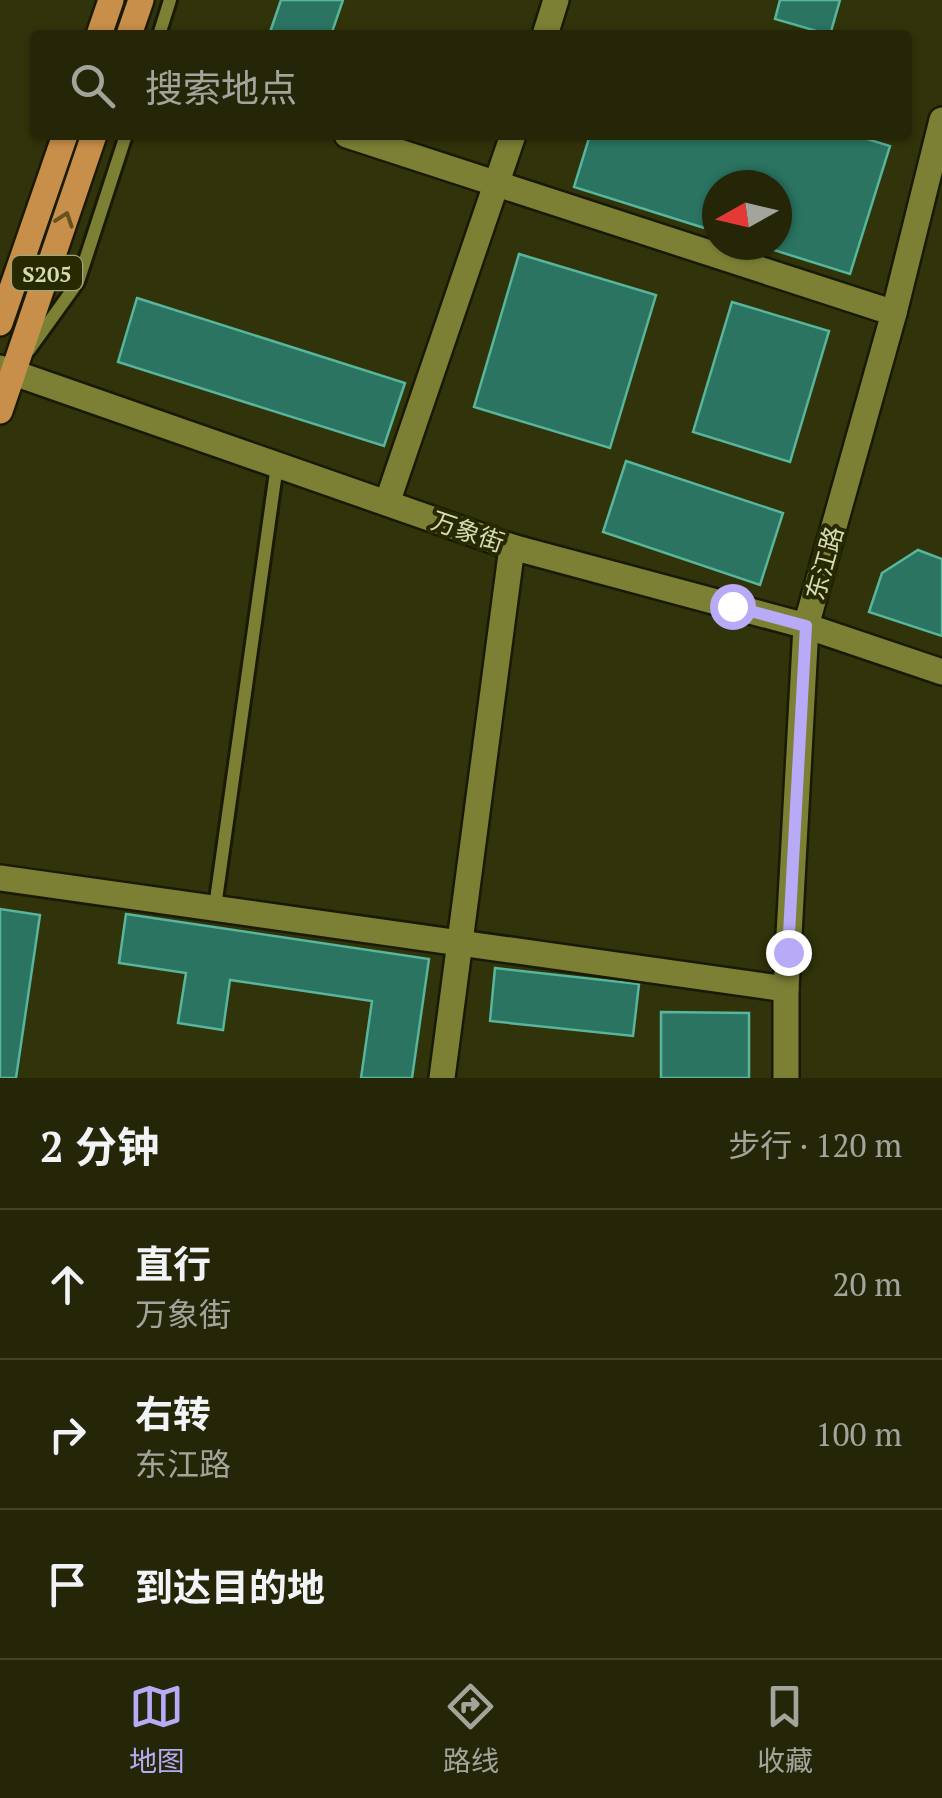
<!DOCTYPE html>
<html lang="zh">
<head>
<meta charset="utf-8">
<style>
  :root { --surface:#252608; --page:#313216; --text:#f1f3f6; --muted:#a3a59c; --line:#424329; --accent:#b9aaf7 }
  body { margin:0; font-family:"PT Serif","Noto Sans SC",serif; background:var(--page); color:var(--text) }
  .compass { position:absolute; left:702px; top:170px; width:90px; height:90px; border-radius:50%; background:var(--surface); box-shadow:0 2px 8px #0004; rotate:262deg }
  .stop { position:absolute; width:30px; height:30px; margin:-22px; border:8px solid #b9aaf7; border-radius:50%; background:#fff }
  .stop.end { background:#b9aaf7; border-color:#fff; box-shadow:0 2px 10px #0008 }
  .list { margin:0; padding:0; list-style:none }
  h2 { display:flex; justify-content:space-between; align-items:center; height:130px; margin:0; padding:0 40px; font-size:42px }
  h2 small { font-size:32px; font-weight:400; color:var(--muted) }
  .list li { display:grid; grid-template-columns:65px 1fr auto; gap:30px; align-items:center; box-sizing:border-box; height:150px; padding:0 40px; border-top:2px solid var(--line) }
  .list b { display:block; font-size:38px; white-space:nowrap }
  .list p { margin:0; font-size:32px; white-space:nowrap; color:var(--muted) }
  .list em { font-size:32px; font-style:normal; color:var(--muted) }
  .icon { flex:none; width:55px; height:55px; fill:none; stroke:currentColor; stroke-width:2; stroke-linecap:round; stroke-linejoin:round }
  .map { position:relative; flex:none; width:942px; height:1078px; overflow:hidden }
  .search { position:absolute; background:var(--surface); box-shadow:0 2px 8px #0004; left:30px; right:30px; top:30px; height:110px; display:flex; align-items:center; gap:25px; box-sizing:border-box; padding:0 35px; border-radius:10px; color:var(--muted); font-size:38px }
  .sheet { height:580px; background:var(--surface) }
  nav { display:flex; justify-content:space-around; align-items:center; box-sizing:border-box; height:140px; border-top:2px solid var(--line); background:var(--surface); font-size:28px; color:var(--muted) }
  nav a { display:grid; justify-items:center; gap:5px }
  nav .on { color:var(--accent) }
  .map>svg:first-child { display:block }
</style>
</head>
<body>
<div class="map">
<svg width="942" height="1078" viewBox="0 0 942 1078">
  <rect width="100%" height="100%" fill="#31330a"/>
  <!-- building -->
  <g fill="#2a7461" stroke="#57b69c" stroke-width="2.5">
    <polygon points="281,0 343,0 331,35 269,35"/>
    <polygon points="780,0 840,0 830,35 775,19"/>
    <polygon points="590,135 854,135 890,146 850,274 758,245 777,245 777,185 717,185 717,232 574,187"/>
    <polygon points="519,254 656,295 610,448 474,407"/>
    <polygon points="137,298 405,383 384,446 118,362"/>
    <polygon points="732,302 829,331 790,462 693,432"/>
    <polygon points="626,461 783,513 760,585 603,532"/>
    <polygon points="918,550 942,559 942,636 869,612 882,573"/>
    <polygon points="0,909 40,915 16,1078 0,1078"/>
    <polygon points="126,914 429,959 412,1078 361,1078 372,1001 230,980 223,1030 178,1023 186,973 119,963"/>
    <polygon points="495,968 639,984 633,1036 490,1021"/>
    <polygon points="661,1012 749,1013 749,1078 661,1078"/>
  </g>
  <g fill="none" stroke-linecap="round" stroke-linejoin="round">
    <!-- lane casing -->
    <g stroke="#181a03" stroke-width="18">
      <g id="lane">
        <polyline points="159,35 170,0"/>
        <polyline points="29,350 78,282 126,135"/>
        <polyline points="215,907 277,465"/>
      </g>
    </g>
    <!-- street casing -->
    <g stroke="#181a03" stroke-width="30">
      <g id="street">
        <polyline points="545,35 556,0"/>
        <polyline points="347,135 894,313"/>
        <polyline points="0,368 512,547 806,626 942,672"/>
        <polyline points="387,503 513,135"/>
        <polyline points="0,878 786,989"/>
        <polyline points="442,1078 512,547"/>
        <polyline points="786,1078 786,989 806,626 894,313 942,120"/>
      </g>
    </g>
    <!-- primary casing -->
    <g stroke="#181a03" stroke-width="30">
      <g id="primary">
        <polyline points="99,35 111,0"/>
        <polyline points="129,35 141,0"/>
        <polyline points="0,323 65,135"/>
        <polyline points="0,411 94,135"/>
      </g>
    </g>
    <!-- lane -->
    <use href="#lane" stroke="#7b8035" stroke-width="12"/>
    <!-- street -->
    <use href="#street" stroke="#7b8035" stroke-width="25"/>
    <!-- primary -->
    <use href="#primary" stroke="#c88f4a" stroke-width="25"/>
  </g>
  <!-- one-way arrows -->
  <defs><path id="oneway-chevron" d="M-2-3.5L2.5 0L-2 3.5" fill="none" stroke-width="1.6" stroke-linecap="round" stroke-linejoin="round" transform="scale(2.5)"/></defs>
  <use stroke="#67521e" href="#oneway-chevron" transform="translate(65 219) rotate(-71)"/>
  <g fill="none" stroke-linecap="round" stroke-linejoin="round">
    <!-- route -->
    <polyline stroke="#b9aaf7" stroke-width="12" points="732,606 806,626 788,952"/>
  </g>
  <g text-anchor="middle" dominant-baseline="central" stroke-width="8" stroke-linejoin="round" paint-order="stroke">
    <!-- shield labels -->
    <rect fill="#272900" stroke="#a1a57e" stroke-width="2.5" x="12" y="256" width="70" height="34" rx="8"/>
    <g font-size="22" font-weight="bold" fill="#d5dab4">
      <text x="47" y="273">S205</text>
    </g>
    <!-- street labels -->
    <g font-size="25" fill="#d5dab4" stroke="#272900">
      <text transform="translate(468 531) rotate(19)">万象街</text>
      <text transform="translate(824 563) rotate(-74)">东江路</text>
    </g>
  </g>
</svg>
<svg class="compass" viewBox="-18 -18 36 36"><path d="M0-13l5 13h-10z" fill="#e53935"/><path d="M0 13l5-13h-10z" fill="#a3a59c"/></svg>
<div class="stop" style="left:732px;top:606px"></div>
<div class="stop end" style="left:788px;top:952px"></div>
<div class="search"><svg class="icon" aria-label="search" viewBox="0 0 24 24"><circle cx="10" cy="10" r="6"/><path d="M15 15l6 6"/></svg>搜索地点</div>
</div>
<section class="sheet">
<h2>2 分钟<small>步行 · 120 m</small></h2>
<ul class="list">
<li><svg class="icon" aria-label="ahead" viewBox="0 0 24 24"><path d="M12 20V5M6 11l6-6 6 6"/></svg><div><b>直行</b><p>万象街</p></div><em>20 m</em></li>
<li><svg class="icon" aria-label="right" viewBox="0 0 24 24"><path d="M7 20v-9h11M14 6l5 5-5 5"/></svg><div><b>右转</b><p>东江路</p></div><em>100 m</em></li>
<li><svg class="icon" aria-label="arrive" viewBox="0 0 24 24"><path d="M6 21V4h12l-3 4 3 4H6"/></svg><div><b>到达目的地</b></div></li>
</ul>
</section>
<nav>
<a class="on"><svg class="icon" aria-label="map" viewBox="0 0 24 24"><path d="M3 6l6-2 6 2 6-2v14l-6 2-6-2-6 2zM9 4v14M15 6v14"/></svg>地图</a>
<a><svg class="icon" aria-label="directions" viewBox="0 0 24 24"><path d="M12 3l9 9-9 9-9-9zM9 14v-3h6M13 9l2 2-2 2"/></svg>路线</a>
<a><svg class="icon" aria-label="saved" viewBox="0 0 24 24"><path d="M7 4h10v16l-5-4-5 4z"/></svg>收藏</a>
</nav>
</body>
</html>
